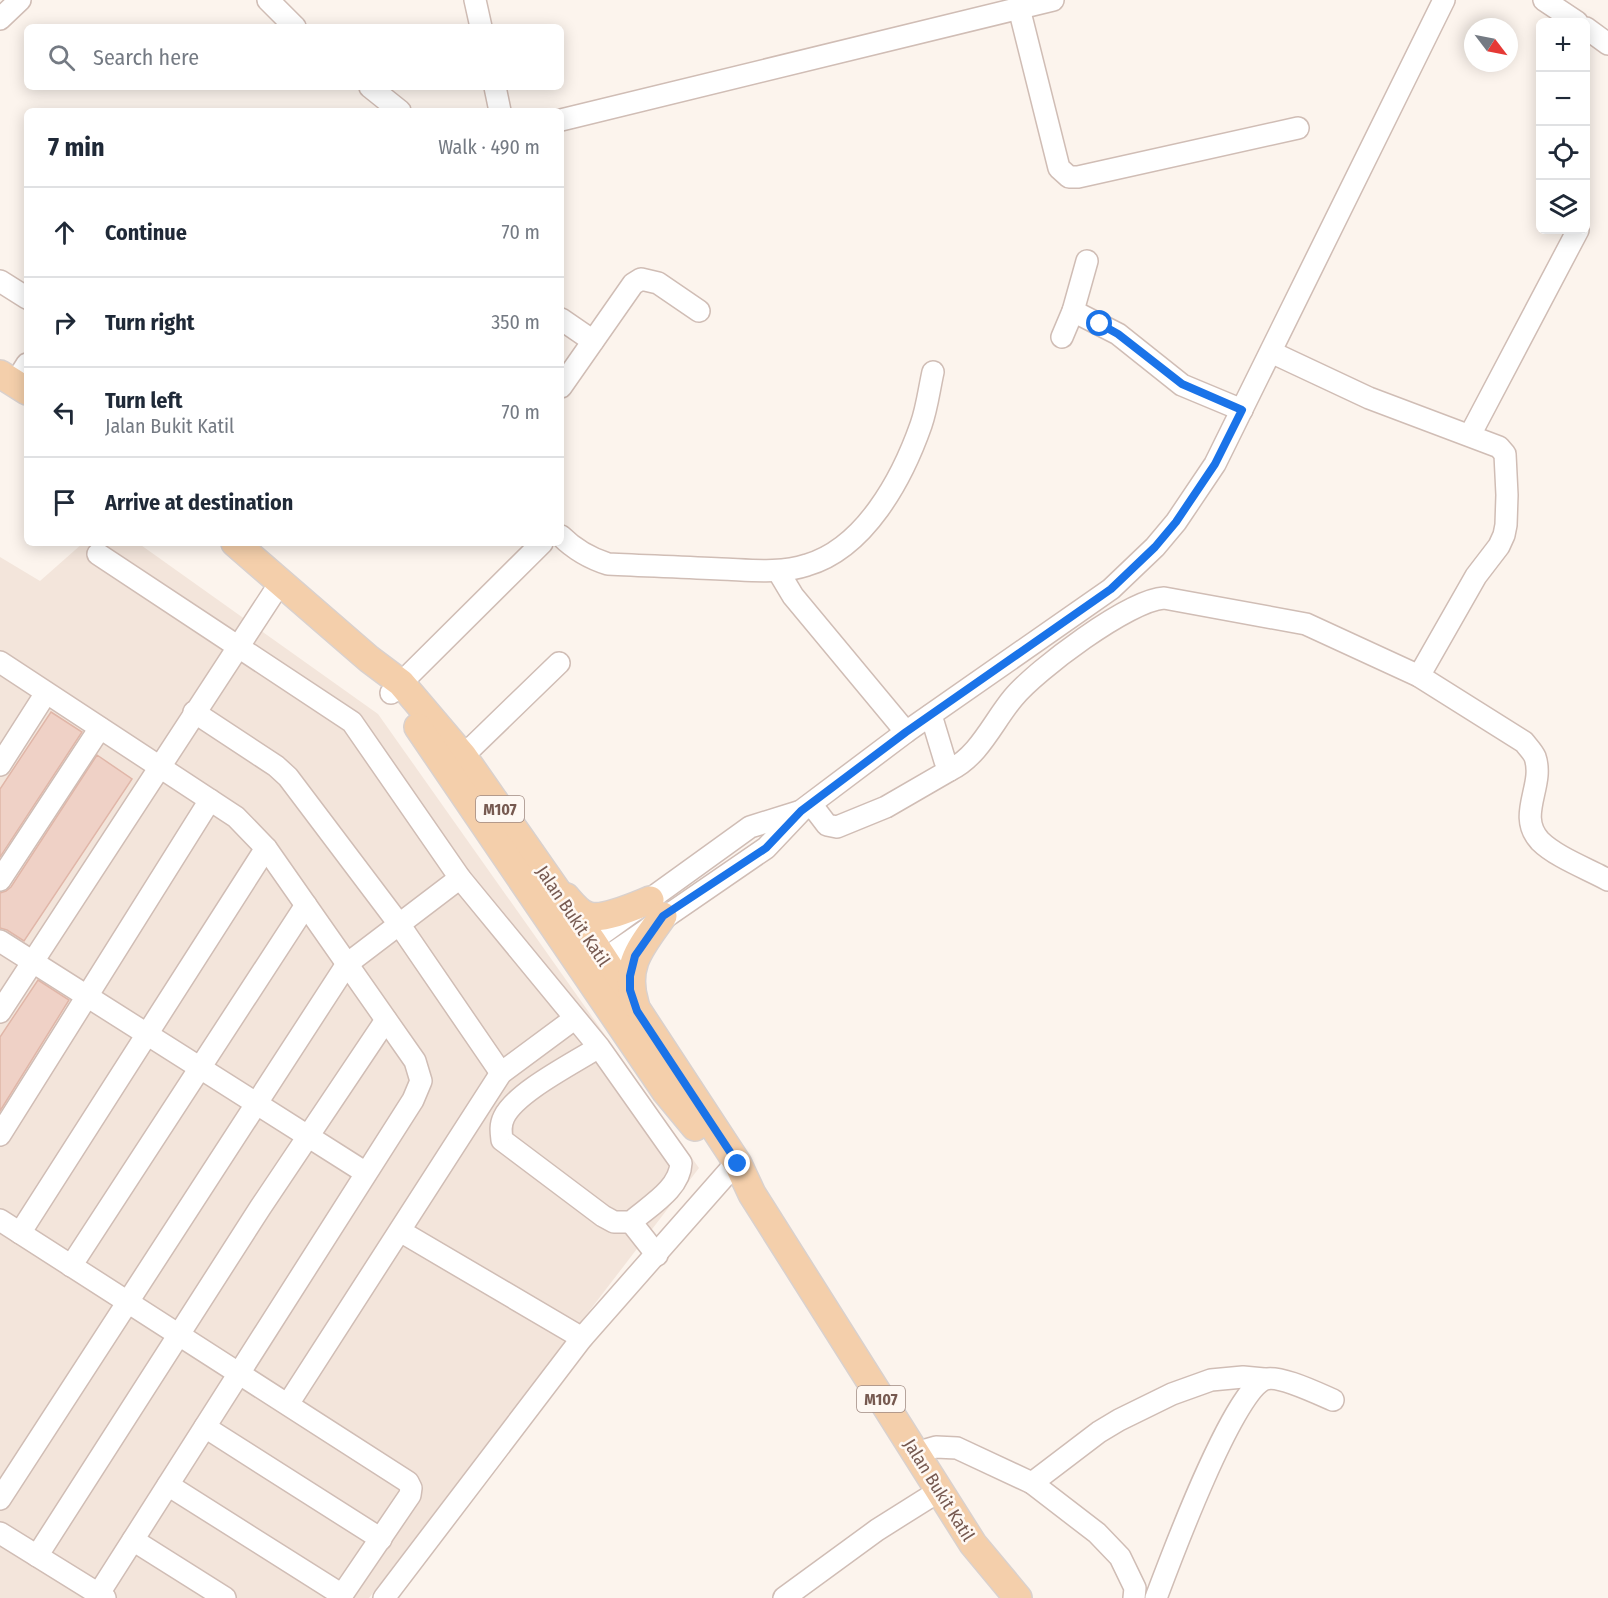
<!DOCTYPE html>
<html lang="en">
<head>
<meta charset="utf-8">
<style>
  :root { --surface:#fff; --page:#f6f6f7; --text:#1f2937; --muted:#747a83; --line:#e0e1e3 }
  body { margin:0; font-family:"Fira Sans Condensed",sans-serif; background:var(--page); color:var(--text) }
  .controls { position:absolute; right:18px; top:18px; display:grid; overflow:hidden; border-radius:9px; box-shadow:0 3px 15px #0003 }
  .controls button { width:54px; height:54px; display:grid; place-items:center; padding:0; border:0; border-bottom:2px solid var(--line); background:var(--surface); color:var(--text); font:30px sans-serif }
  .compass { position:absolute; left:1464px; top:18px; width:54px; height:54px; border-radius:50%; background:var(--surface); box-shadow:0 3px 15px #0003; rotate:122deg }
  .stop { position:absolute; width:18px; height:18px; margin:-14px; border:4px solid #1a73e8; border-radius:50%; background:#fff }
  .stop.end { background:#1a73e8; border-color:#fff; box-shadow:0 2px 6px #0008 }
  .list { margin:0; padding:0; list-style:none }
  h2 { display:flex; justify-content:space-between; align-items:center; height:78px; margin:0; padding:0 24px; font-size:26px }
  h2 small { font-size:20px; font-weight:400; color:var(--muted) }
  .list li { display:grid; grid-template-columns:39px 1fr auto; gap:18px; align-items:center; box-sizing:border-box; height:90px; padding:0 24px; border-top:2px solid var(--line) }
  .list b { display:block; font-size:22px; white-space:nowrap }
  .list p { margin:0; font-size:20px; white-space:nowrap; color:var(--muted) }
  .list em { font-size:20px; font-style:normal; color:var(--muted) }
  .icon { flex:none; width:33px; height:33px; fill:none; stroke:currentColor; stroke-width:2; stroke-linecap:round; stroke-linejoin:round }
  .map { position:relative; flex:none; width:1608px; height:1598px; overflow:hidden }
  .search { position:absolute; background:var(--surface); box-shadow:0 3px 15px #0003; left:24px; top:24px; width:540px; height:66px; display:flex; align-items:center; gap:15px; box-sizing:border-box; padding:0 21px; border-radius:9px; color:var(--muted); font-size:22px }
  .panel { position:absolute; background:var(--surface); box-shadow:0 3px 15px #0003; left:24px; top:108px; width:540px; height:438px; border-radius:9px }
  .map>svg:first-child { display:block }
</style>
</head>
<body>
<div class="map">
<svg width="1608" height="1598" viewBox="0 0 1608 1598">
  <rect width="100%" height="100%" fill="#fcf4ed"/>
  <!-- residential -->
  <polygon fill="#f3e5db" points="83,543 138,543 378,714 699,1168 369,1598 0,1598 0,557 40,581"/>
  <!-- building -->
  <g fill="#efd1c6" stroke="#e0b6a8" stroke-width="1.5">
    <polygon points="51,712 82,732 0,857 0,789"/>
    <polygon points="97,755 132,779 24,941 7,930 0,928 0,893 6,891 11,887"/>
    <polygon points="38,980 69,1000 0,1111 0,1037"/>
  </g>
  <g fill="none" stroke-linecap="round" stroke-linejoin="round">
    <!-- minor casing -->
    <g stroke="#d0bdb5" stroke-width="24">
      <g id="minor">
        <polyline points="268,0 295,27"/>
        <polyline points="475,0 481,27"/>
        <polyline points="1544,0 1577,22"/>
        <polyline points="1019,8 1059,168 1069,177 1078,177 1298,128"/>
        <polyline points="0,19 20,0"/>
        <polyline points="1586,28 1608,44"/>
        <polyline points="370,87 400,111"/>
        <polyline points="495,87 500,111"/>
        <polyline points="561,120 1053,0"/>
        <polyline points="0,281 27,298"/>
        <polyline points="1073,311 1118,334 1182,385 1242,410"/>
        <polyline points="561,319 593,341"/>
        <polyline points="1062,337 1073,311 1087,261"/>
        <polyline points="1271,352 1369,398 1499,447 1505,454 1507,495 1506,525 1504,535 1499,546 1476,576 1419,676"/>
        <polyline points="15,383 27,364"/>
        <polyline points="561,387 633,284 641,279 658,283 699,311"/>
        <polyline points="1470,435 1578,230"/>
        <path d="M561 536C575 550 589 558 608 564 646 566 684 567 721 569 750 570 780 574 807 565 865 548 902 479 921 425 927 408 929 390 933 372"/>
        <path d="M98 554 352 722 460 878 599 1047 681 1163C680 1189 649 1206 631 1222H614L603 1216 502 1140C501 1132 500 1125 504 1117 516 1092 574 1063 599 1047"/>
        <polyline points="778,571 793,596 906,732"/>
        <polyline points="0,662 236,817 266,848 415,1061 421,1081 413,1100 96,1598"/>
        <polyline points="391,693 542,543"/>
        <polyline points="194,712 276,766 288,777 399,924 501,1073"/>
        <path d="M931 715 945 761 950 770C979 756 993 722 1013 698 1036 670 1129 600 1164 598L1306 624 1419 676 1524 742C1527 746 1533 752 1535 757 1545 786 1516 815 1540 841 1556 857 1588 869 1608 880"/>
        <polyline points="463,756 559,663"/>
        <polyline points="0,765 46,693"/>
        <polyline points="811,804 827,825 837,827 886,807 950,770"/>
        <polyline points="0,880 100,728"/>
        <polyline points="0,941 366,1173"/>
        <polyline points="592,941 750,827 798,812"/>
        <polyline points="603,960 766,848 801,811 906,732 1111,589 1155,547 1176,522 1215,464 1444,0"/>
        <polyline points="0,1012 280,583"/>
        <polyline points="0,1135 210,800"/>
        <polyline points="0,1220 408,1482 411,1488 410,1495 340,1598"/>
        <polyline points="631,1222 657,1255"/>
        <polyline points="400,1231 582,1338"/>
        <polyline points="20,1233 266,848"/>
        <polyline points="71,1266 306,905"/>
        <polyline points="288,1404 501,1073 574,1019"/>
        <polyline points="205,1427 381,1539"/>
        <polyline points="915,1453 936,1447 957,1448 1032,1483 1097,1533 1120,1557 1135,1588 1134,1598"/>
        <polyline points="1032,1483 1099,1432 1119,1420 1172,1394 1211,1380 1243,1377 1264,1379"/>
        <polyline points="168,1485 342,1595"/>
        <polyline points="0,1499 347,964 460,878"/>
        <polyline points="0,1533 105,1598"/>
        <polyline points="133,1540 225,1598"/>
        <polyline points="37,1556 260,1208 386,1020"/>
        <polyline points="384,1598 582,1338 729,1171 738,1164"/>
        <polyline points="784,1598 877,1530 939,1491"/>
        <path d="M1156 1598C1171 1558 1231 1397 1263 1380 1276 1373 1319 1394 1333 1400"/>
      </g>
    </g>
    <!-- major casing -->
    <g stroke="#d9d1ce" stroke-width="30">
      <g id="major">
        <polyline points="0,374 27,391"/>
        <polyline points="235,543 369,659 401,683 463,756 592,941 738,1164 752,1194 973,1544 1018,1598"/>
        <polyline points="418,727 666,1092 695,1127"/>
        <path d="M566 897C572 904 580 914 589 916 604 920 635 906 650 900"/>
        <path d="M635 1004C623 965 642 946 663 916"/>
      </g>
    </g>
    <!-- minor -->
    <use href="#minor" stroke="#fff" stroke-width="21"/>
    <!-- major -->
    <use href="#major" stroke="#f4cfab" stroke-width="27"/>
  </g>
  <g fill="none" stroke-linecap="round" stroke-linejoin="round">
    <!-- route -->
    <polyline stroke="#1a73e8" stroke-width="8" points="738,1164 637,1011 630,990 630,976 635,956 663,916 766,848 801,811 906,732 1111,589 1155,547 1176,522 1215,464 1242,410 1182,384 1118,334 1100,324"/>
  </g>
  <g text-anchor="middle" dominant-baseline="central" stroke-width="5" stroke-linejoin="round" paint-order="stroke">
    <!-- shield labels -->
    <g fill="#fef8f3" stroke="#9f8981" stroke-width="1.5">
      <rect x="476" y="796" width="48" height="26" rx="4.5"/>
      <rect x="857" y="1386" width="48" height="26" rx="4.5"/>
    </g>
    <g font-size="16" font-weight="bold" fill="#765950">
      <text x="500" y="809">M107</text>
      <text x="881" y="1399">M107</text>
    </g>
    <!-- street labels -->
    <g font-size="18" fill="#765950" stroke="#fef8f3">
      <text transform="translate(573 916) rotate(56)">Jalan Bukit Katil</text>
      <text transform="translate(939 1490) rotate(58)">Jalan Bukit Katil</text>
    </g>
  </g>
</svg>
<div class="controls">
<button>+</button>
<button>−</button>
<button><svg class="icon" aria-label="locate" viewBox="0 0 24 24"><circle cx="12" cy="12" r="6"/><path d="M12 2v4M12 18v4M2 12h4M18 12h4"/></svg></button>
<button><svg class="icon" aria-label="layers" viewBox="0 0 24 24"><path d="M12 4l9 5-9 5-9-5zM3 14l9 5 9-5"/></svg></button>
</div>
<svg class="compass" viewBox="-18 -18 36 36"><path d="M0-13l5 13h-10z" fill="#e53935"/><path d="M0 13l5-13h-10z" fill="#747a83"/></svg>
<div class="stop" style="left:1100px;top:324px"></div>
<div class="stop end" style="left:738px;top:1164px"></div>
<div class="search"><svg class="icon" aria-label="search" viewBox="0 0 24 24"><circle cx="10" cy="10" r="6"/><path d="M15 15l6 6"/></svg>Search here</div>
<section class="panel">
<h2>7 min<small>Walk · 490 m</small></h2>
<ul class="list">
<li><svg class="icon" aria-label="ahead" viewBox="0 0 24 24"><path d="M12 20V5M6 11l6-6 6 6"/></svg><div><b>Continue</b></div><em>70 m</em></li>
<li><svg class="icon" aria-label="right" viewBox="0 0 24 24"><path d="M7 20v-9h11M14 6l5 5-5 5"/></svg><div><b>Turn right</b></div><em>350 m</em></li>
<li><svg class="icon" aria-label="left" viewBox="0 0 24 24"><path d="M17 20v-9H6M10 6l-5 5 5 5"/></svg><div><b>Turn left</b><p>Jalan Bukit Katil</p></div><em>70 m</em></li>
<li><svg class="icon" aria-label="arrive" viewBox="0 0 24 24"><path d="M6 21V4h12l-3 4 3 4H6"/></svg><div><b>Arrive at destination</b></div></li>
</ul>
</section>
</div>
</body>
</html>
